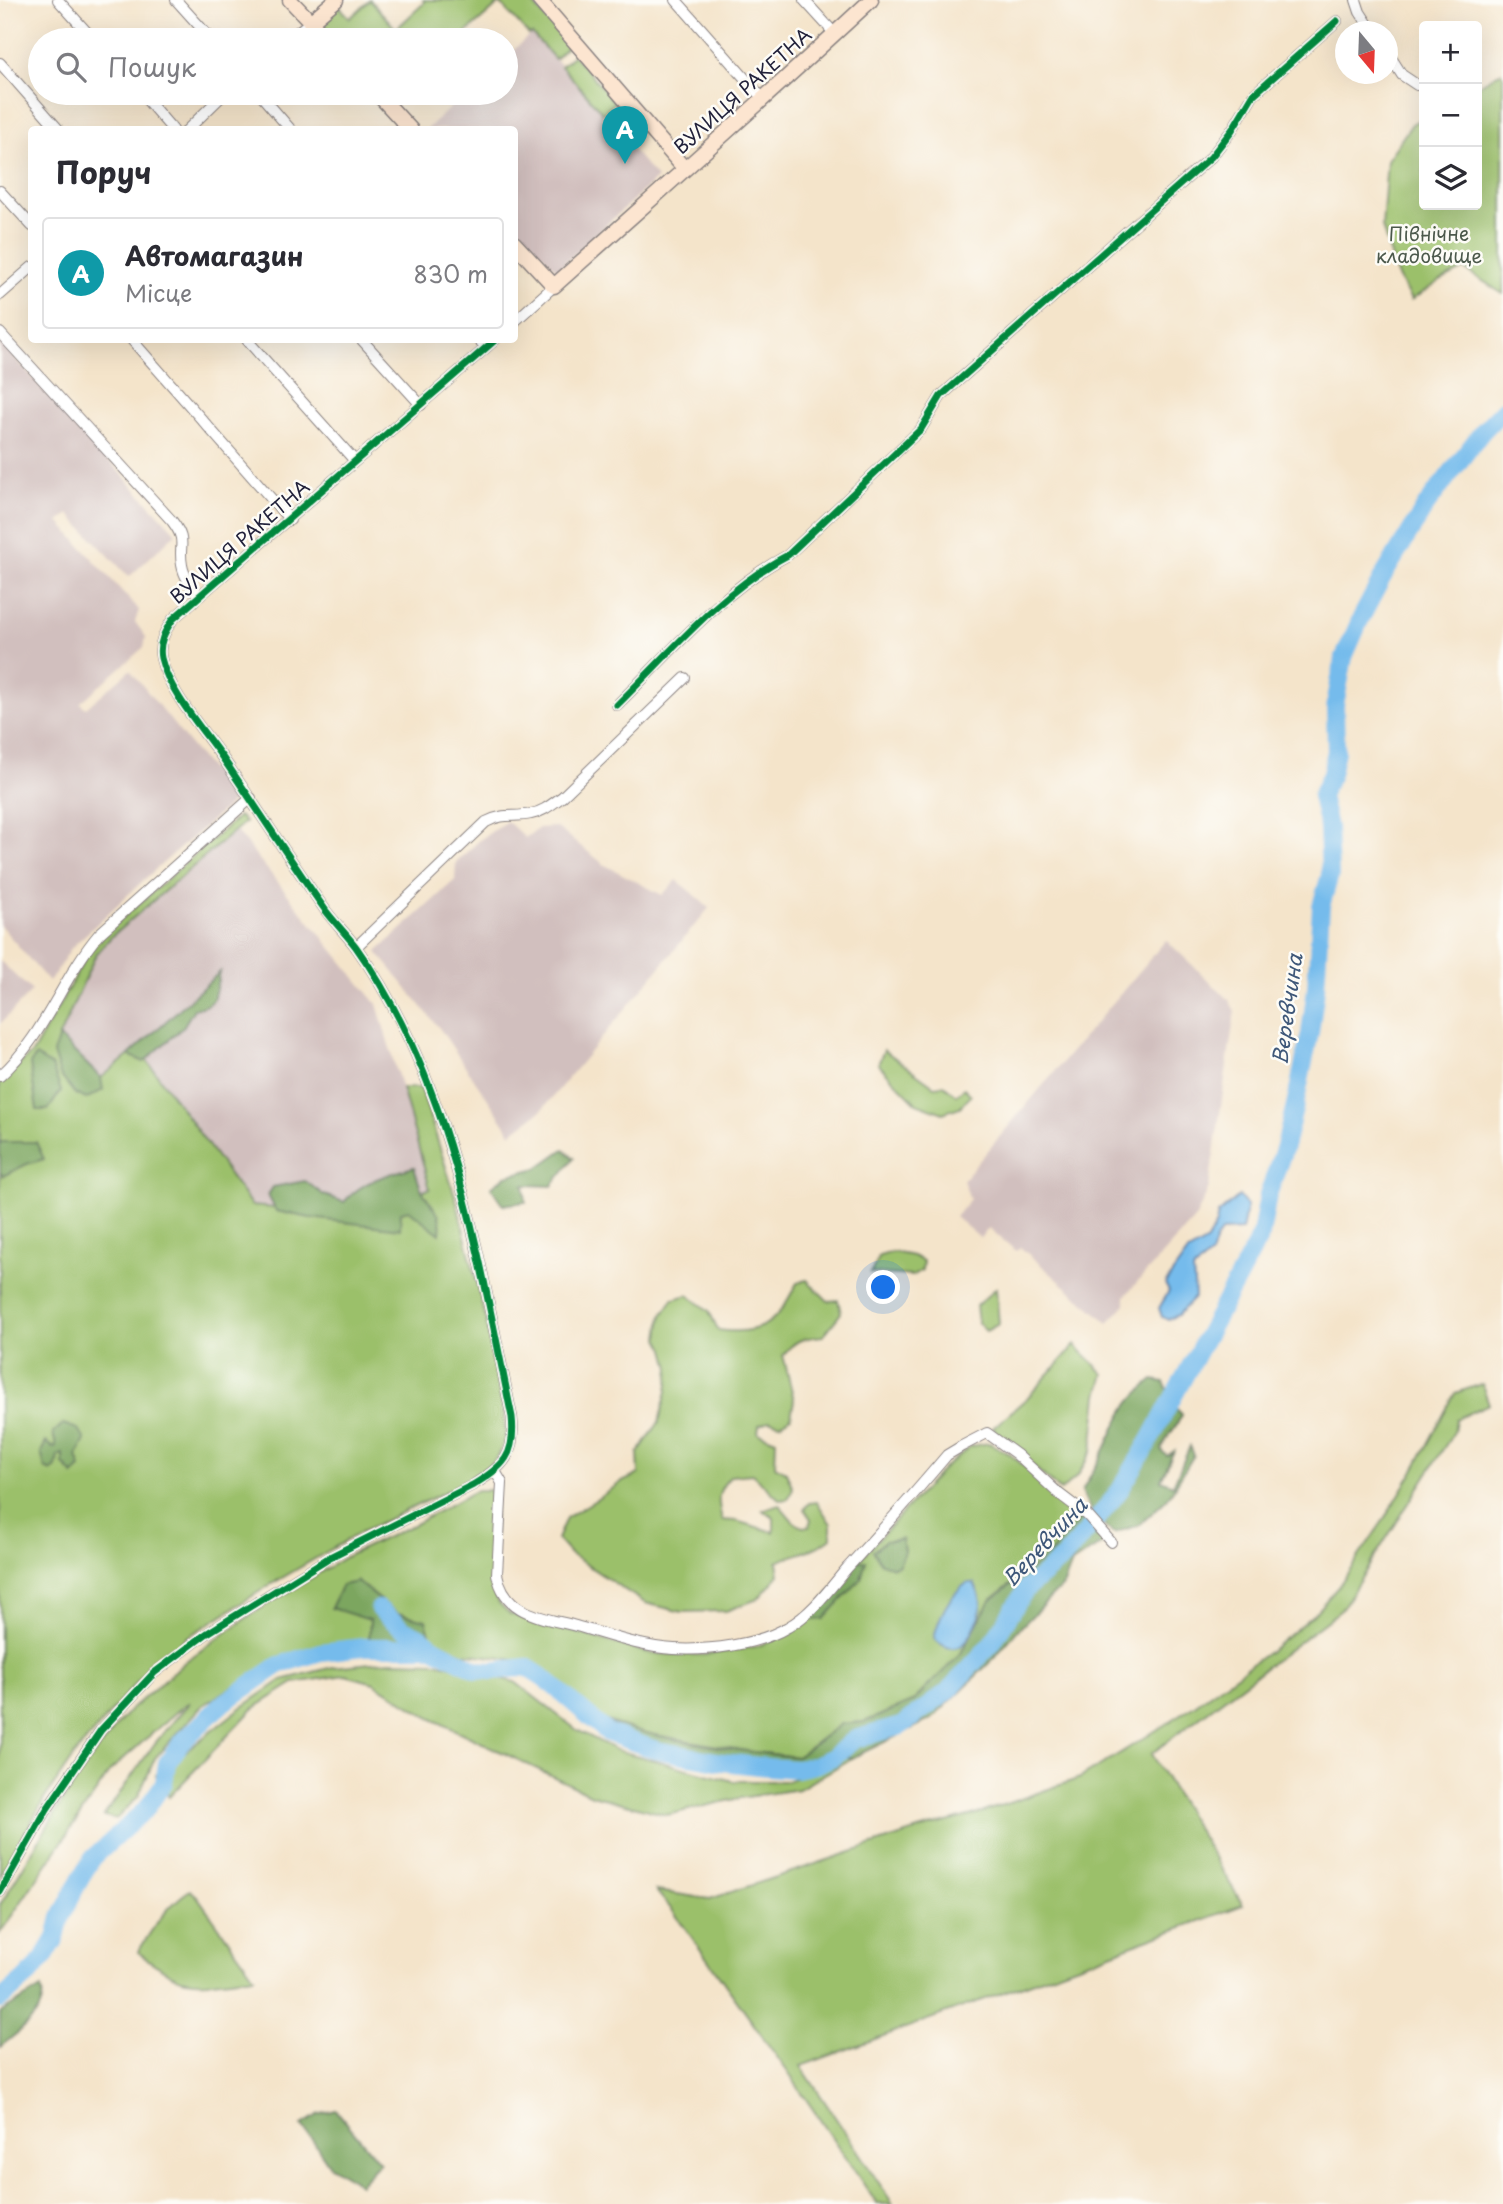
<!DOCTYPE html>
<html lang="uk">
<head>
<meta charset="utf-8">
<style>
  :root { --surface:#fff; --page:#f2f2f3; --text:#2b2b33; --muted:#7c7c81; --line:#e1e1e2; --accent:#0b8043 }
  body { margin:0; font-family:"Playpen Sans",sans-serif; background:var(--page); color:var(--text) }
  .controls { position:absolute; right:21px; top:21px; display:grid; overflow:hidden; border-radius:7px; box-shadow:0 7px 28px #0002 }
  .controls button { width:63px; height:63px; display:grid; place-items:center; padding:0; border:0; border-bottom:2px solid var(--line); background:var(--surface); color:var(--text); font:35px sans-serif }
  .compass { position:absolute; left:1335px; top:21px; width:63px; height:63px; border-radius:50%; background:var(--surface); box-shadow:0 7px 28px #0002; rotate:161deg }
  .you { position:absolute; left:884px; top:1288px; width:24px; height:24px; margin:-18px; border:5px solid #fff; border-radius:50%; background:#1a73e8; box-shadow:0 0 0 10px #1a73e833 }
  .badge { display:grid; place-items:center; width:46px; height:46px; border-radius:50%; background:var(--accent); color:#fff; font-size:23px; font-weight:700 }
  .pin { position:absolute; translate:-50% -58px; filter:drop-shadow(0 2px 4px #0008) }
  .pin::after { content:''; position:absolute; top:37px; width:24px; height:21px; background:inherit; clip-path:polygon(0 0,100% 0,50% 100%) }
  .list { margin:0; padding:0; list-style:none }
  h2 { display:flex; justify-content:space-between; align-items:center; height:91px; margin:0; padding:0 28px; font-size:30px }
  h2 small { font-size:23px; font-weight:400; color:var(--muted) }
  .list li { display:grid; grid-template-columns:46px 1fr auto; gap:21px; align-items:center; box-sizing:border-box; height:112px; margin:0 14px 14px; padding:0 14px; border:2px solid var(--line); border-radius:7px }
  .list b { display:block; font-size:26px; white-space:nowrap }
  .list p { margin:0; font-size:23px; white-space:nowrap; color:var(--muted) }
  .list em { font-size:23px; font-style:normal; color:var(--muted) }
  .icon { flex:none; width:38px; height:38px; fill:none; stroke:currentColor; stroke-width:2; stroke-linecap:round; stroke-linejoin:round }
  .map { position:relative; flex:none; width:1503px; height:2204px; overflow:hidden }
  .search { position:absolute; background:var(--surface); box-shadow:0 7px 28px #0002; left:28px; top:28px; width:490px; height:77px; display:flex; align-items:center; gap:18px; box-sizing:border-box; padding:0 24px; border-radius:38px; color:var(--muted); font-size:26px }
  .panel { position:absolute; background:var(--surface); box-shadow:0 7px 28px #0002; left:28px; top:126px; width:490px; height:217px; border-radius:7px }
  .map>svg:first-child { display:block }
</style>
</head>
<body>
<div class="map">
<svg width="1503" height="2204" viewBox="0 0 1503 2204">
  <rect width="100%" height="100%" fill="#fdfcf7"/>
  <filter id="ink" filterUnits="userSpaceOnUse"><feTurbulence type="fractalNoise" baseFrequency=".0143" numOctaves="2"/><feDisplacementMap in="SourceGraphic" scale="14" xChannelSelector="R" yChannelSelector="G"/><feConvolveMatrix kernelMatrix="1 2 1 2 8 2 1 2 1" color-interpolation-filters="sRGB"/></filter>
  <filter id="wash" filterUnits="userSpaceOnUse"><feTurbulence type="fractalNoise" baseFrequency=".00686" numOctaves="4" result="noise"/><feDisplacementMap in="SourceGraphic" scale="28" xChannelSelector="R" yChannelSelector="G"/><feGaussianBlur stdDeviation="1.57" result="paint"/><feColorMatrix in="noise" values="0 0 0 0 0 0 0 0 0 0 0 0 0 0 0 0 0 1.4 0 .05"/><feComposite in="paint" operator="in"/></filter>
  <g filter="url(#wash)">
    <rect width="100%" height="100%" fill="#f4e4ca"/>
    <!-- industrial -->
    <g fill="#d1bfbe">
      <polygon points="532,33 600,110 602,115 657,178 557,270 515,225 514,130 427,129 466,93 506,93 506,57"/>
      <polygon points="0,342 176,533 129,577 69,514 59,522 139,610 135,622 146,637 144,647 80,703 86,708 130,670 195,751 236,799 147,877 72,947 49,982 0,925"/>
      <polygon points="507,821 525,838 539,828 556,827 605,865 662,895 677,880 709,908 541,1111 511,1133 440,1029 377,952 455,880 456,862 481,839"/>
      <polygon points="236,831 377,1004 431,1189 333,1213 252,1206 138,1048 101,1078 59,1037 96,954 111,937"/>
      <polygon points="1166,940 1229,1000 1235,1011 1209,1187 1196,1217 1125,1296 1125,1304 1108,1323 1020,1247 1016,1251 989,1228 980,1238 955,1217 970,1199 963,1180"/>
      <polygon points="0,961 32,991 0,1024"/>
    </g>
    <!-- green -->
    <g fill="#9bc06b" stroke="#5e7153" stroke-width="2">
      <polygon points="370,0 396,29 424,3 423,0 530,0 569,45 555,59 532,34 529,35 500,3 458,40 337,40 319,21 338,5 350,18"/>
      <polygon points="574,55 615,103 602,114 600,110 561,66"/>
      <polygon points="1501,72 1503,75 1503,294 1464,269 1440,281 1411,300 1397,275 1382,227 1387,160 1412,124 1424,117 1424,205 1477,205 1477,86"/>
      <polygon points="239,816 245,822 111,937 96,954 59,1037 101,1078 138,1048 252,1206 333,1213 430,1189 402,1088 421,1088 456,1199 486,1321 505,1420 505,1439 499,1455 487,1469 466,1482 361,1532 270,1585 186,1638 137,1682 75,1754 45,1798 0,1876 0,1082 33,1052 86,957 107,932"/>
      <polygon points="884,1050 934,1086 944,1085 956,1095 964,1088 971,1095 960,1107 943,1113 916,1103 878,1064"/>
      <polygon points="893,1252 913,1256 923,1261 922,1270 913,1276 871,1273 879,1256"/>
      <path d="M807 1280 828 1301 838 1300 841 1313 823 1336C803 1338 796 1339 783 1355L794 1400 791 1417 780 1424 769 1421 759 1425 758 1433 776 1440 775 1466 786 1472 793 1488 788 1499 780 1500 752 1474 731 1476C716 1491 717 1499 722 1520L736 1521 774 1532V1518L763 1510 779 1505C789 1514 793 1528 809 1527L811 1519 804 1509 809 1503 817 1502 831 1524V1538C817 1550 795 1554 777 1562L779 1575 758 1599 726 1611 682 1612 645 1603 570 1554 557 1539 566 1518 599 1498 620 1483 639 1474 638 1453 659 1422 667 1391 670 1368 665 1349 659 1338 662 1315 673 1299 688 1295 709 1311 718 1330C764 1336 777 1322 797 1283Z"/>
      <polygon points="996,1288 999,1324 986,1331 978,1323 976,1306"/>
      <polygon points="1075,1345 1104,1374 1098,1395 1092,1451 1078,1475 1061,1491 999,1436 993,1428 1028,1397"/>
      <polygon points="1482,1384 1489,1404 1456,1419 1454,1432 1341,1610 1151,1754 1243,1905 801,2066 893,2204 877,2204 787,2071 673,1911 656,1891 710,1899 918,1830 983,1812 1080,1778 1141,1740 1186,1711 1270,1651 1314,1614 1338,1587 1385,1518 1413,1472 1455,1393"/>
      <polygon points="989,1443 1011,1455 1083,1516 1049,1555 990,1601 960,1655 912,1702 864,1722 841,1724 797,1757 753,1752 632,1731 600,1719 538,1666 509,1659 462,1653 431,1638 425,1620 397,1613 358,1582 370,1620 369,1643 320,1649 270,1664 202,1706 155,1758 138,1797 116,1819 104,1816 155,1743 190,1702 183,1706 111,1770 0,1933 0,1905 60,1805 95,1752 128,1712 186,1661 252,1614 349,1555 417,1523 477,1490 489,1490 495,1495 492,1580 497,1601 510,1614 653,1654 704,1655 758,1646 794,1631 865,1561 858,1561 943,1469 971,1446"/>
      <polygon points="390,1661 436,1662 515,1682 577,1730 616,1750 733,1781 788,1781 845,1756 852,1758 799,1789 740,1798 667,1815 592,1795 430,1718 374,1683 345,1675 294,1683 253,1709 169,1797 156,1775 238,1710 282,1680 333,1667"/>
      <path d="M190 1890 197 1896 254 1976C235 1978 204 1984 186 1980 172 1978 150 1961 138 1952 153 1928 166 1906 190 1890Z"/>
    </g>
    <!-- forest -->
    <g fill="#7ca65f" stroke="#4f644d" stroke-width="2">
      <polygon points="220,972 213,1000 207,1005 194,1009 183,1027 144,1062 129,1055"/>
      <polygon points="59,1037 101,1078 103,1090 86,1099 75,1094 60,1075 53,1053"/>
      <polygon points="36,1056 52,1066 61,1091 48,1110 37,1110 30,1064"/>
      <polygon points="0,1142 36,1142 44,1159 27,1164 3,1176 0,1172"/>
      <polygon points="564,1149 574,1158 552,1186 524,1185 526,1202 503,1205 491,1187 506,1176 537,1168"/>
      <path d="M414 1167C417 1176 419 1186 424 1194 434 1209 443 1214 440 1234L409 1210 401 1212 400 1229 310 1218 276 1211 268 1195 273 1187 305 1181 324 1195 344 1202C362 1181 388 1174 414 1167Z"/>
      <path d="M1153 1380 1164 1382 1176 1408 1182 1415C1176 1428 1166 1437 1161 1450L1167 1456 1174 1451 1161 1480 1173 1485 1190 1446 1194 1455 1167 1499 1139 1525 1114 1533C1097 1523 1088 1509 1082 1491 1089 1477 1099 1462 1106 1447 1120 1417 1125 1402 1153 1380Z"/>
      <polygon points="63,1424 78,1429 85,1440 77,1456 81,1468 73,1475 63,1464 63,1454 58,1456 56,1467 51,1471 45,1468 41,1452 46,1442 53,1448 56,1446 53,1433"/>
      <path d="M1083 1516 1099 1532 1103 1543 1072 1563 1064 1584 1017 1631 992 1660 932 1719 852 1758 845 1756 850 1749 875 1738 867 1734 823 1753 813 1761 776 1766 646 1743 600 1719C662 1741 731 1750 797 1757L841 1724 865 1722 912 1702 960 1655 990 1601 1049 1555Z"/>
      <polygon points="902,1539 904,1551 899,1565 893,1567 881,1563 873,1551 885,1541"/>
      <polygon points="858,1561 866,1561 861,1579 824,1619 814,1620 809,1616"/>
      <polygon points="357,1582 397,1613 426,1620 431,1638 421,1644 369,1643 370,1620 331,1608 342,1585"/>
      <path d="M41 1988C50 2013 16 2033 0 2047V2013Z"/>
      <polygon points="336,2110 380,2163 360,2184 330,2166 302,2125 318,2115"/>
    </g>
    <!-- water -->
    <g fill="#74bbec" stroke="#4b6e94" stroke-width="2">
      <polygon points="1239,1196 1247,1206 1242,1230 1222,1231 1216,1239 1211,1255 1193,1270 1195,1297 1178,1315 1168,1320 1162,1317 1159,1308 1169,1291 1165,1284 1187,1253 1207,1241 1216,1224 1218,1214"/>
      <path d="M967 1583H974C977 1589 981 1598 981 1605 981 1617 968 1647 955 1648 947 1649 940 1644 934 1639 938 1618 949 1595 967 1583Z"/>
    </g>
    <g fill="none" stroke-linecap="round" stroke-linejoin="round">
      <!-- river -->
      <g stroke="#74bbec" stroke-width="18">
        <polyline points="379,1609 402,1628 422,1638 433,1647"/>
        <polyline points="0,2000 29,1975 44,1958 56,1938 61,1917 81,1877 93,1858 146,1809 164,1783 167,1763 182,1742 221,1705 279,1665 321,1652 364,1647 433,1647 477,1670 492,1671 527,1667 544,1678 608,1733 656,1750 722,1762 768,1767 797,1769 815,1765 833,1757 855,1739 901,1726 946,1693 992,1643 1026,1589 1063,1558 1094,1523 1120,1490 1149,1442 1261,1235 1268,1195 1285,1146 1295,1105 1310,1033 1316,988 1321,906 1330,875 1328,827 1321,796 1331,774 1336,751 1335,705 1344,657 1361,618 1382,578 1427,504 1482,432 1503,410"/>
      </g>
    </g>
  </g>
  <g filter="url(#ink)">
    <g fill="none" stroke-linecap="round" stroke-linejoin="round">
      <!-- street casing -->
      <g stroke="#8b8382" stroke-width="12">
        <g id="street">
          <polyline points="58,0 94,40"/>
          <polyline points="176,0 212,40"/>
          <polyline points="676,0 764,100"/>
          <polyline points="804,0 835,34"/>
          <polyline points="1356,0 1360,12 1373,32"/>
          <polyline points="288,40 310,22"/>
          <polyline points="1388,53 1402,75 1417,85"/>
          <polyline points="0,63 59,130"/>
          <polyline points="141,93 173,130"/>
          <polyline points="259,93 291,130"/>
          <polyline points="187,130 225,93"/>
          <polyline points="0,191 32,226"/>
          <polyline points="0,295 32,267"/>
          <polyline points="514,322 554,286"/>
          <path d="M0 333 172 521C188 542 178 544 182 565 184 577 192 587 199 596"/>
          <polyline points="132,340 290,520"/>
          <polyline points="247,340 355,461"/>
          <polyline points="362,340 421,405"/>
          <polyline points="479,340 486,347"/>
          <path d="M617 705C670 653 723 589 788 555L921 429 941 396 1211 157 1232 130 1253 95 1337 21"/>
          <path d="M356 947 486 822C505 812 513 818 531 814 543 812 552 804 562 797L685 678"/>
          <path d="M0 1076C44 1037 62 978 99 934L251 798"/>
          <path d="M495 1471 502 1483 497 1574C505 1615 542 1617 576 1626 608 1635 640 1647 674 1649 708 1651 758 1645 788 1627 812 1614 831 1587 848 1567 882 1530 915 1493 947 1455L962 1446 987 1433 1016 1454 1058 1493 1087 1515 1111 1542"/>
          <path d="M0 1892 47 1809 101 1730 154 1673 206 1634 330 1557 473 1485C504 1466 516 1455 512 1417 479 1259 452 1081 356 947 347 935 335 923 326 911 290 860 257 808 222 757 203 730 168 690 161 658 158 643 165 631 173 619L495 340"/>
        </g>
      </g>
      <!-- secondary casing -->
      <g stroke="#8b8382" stroke-width="17">
        <g id="secondary">
          <polyline points="290,0 328,40"/>
          <polyline points="539,0 684,168"/>
          <polyline points="310,22 336,0"/>
          <polyline points="377,93 411,130"/>
          <path d="M514 243 554 286C660 191 767 97 871 0"/>
        </g>
      </g>
      <!-- street -->
      <use href="#street" stroke="#fff" stroke-width="10"/>
      <!-- secondary -->
      <use href="#secondary" stroke="#fce5d0" stroke-width="14"/>
      <!-- cycleway casing -->
      <g stroke="#fdfcf7" stroke-width="11">
        <g id="cycleway">
          <path d="M617 705C670 653 723 589 788 555L921 429 941 396 1211 157 1232 130 1253 95 1337 21"/>
          <path d="M0 1892 47 1809 101 1730 154 1673 206 1634 330 1557 473 1485C504 1466 516 1455 512 1417 479 1259 452 1081 356 947 347 935 335 923 326 911 290 860 257 808 222 757 203 730 168 690 161 658 158 643 165 631 173 619L495 340"/>
        </g>
      </g>
      <!-- cycleway -->
      <use href="#cycleway" stroke="#00873e" stroke-width="7"/>
    </g>
  </g>
  <g text-anchor="middle" dominant-baseline="central" stroke-width="5" stroke-linejoin="round" paint-order="stroke">
    <!-- street labels -->
    <g font-size="19" fill="#22223b" stroke="#fdfcf7">
      <text transform="translate(742 90) rotate(-42)">ВУЛИЦЯ РАКЕТНА</text>
      <text transform="translate(239 541) rotate(-41)">ВУЛИЦЯ РАКЕТНА</text>
    </g>
    <!-- park labels -->
    <g font-size="19" fill="#4c594c" stroke="#fdfcf7">
      <text x="1429" y="233">Північне<tspan x="1429" dy="22">кладовище</tspan></text>
    </g>
    <!-- water labels -->
    <g font-size="21" font-style="italic" fill="#3f5879" stroke="#fdfcf7">
      <text transform="translate(1286 1009) rotate(-82)">Веревчина</text>
      <text transform="translate(1044 1541) rotate(-47)">Веревчина</text>
    </g>
  </g>
</svg>
<div class="controls">
<button>+</button>
<button>−</button>
<button><svg class="icon" aria-label="layers" viewBox="0 0 24 24"><path d="M12 4l9 5-9 5-9-5zM3 14l9 5 9-5"/></svg></button>
</div>
<svg class="compass" viewBox="-18 -18 36 36"><path d="M0-13l5 13h-10z" fill="#e53935"/><path d="M0 13l5-13h-10z" fill="#7c7c81"/></svg>
<div class="you"></div>
<div class="pin badge" style="left:625px;top:164px;background:#0f9aa8">A</div>
<div class="search"><svg class="icon" aria-label="search" viewBox="0 0 24 24"><circle cx="10" cy="10" r="6"/><path d="M15 15l6 6"/></svg>Пошук</div>
<section class="panel">
<h2>Поруч<small></small></h2>
<ul class="list">
<li><span class="badge" style="background:#0f9aa8">A</span><div><b>Автомагазин</b><p>Місце</p></div><em>830 m</em></li>
</ul>
</section>
</div>
</body>
</html>
